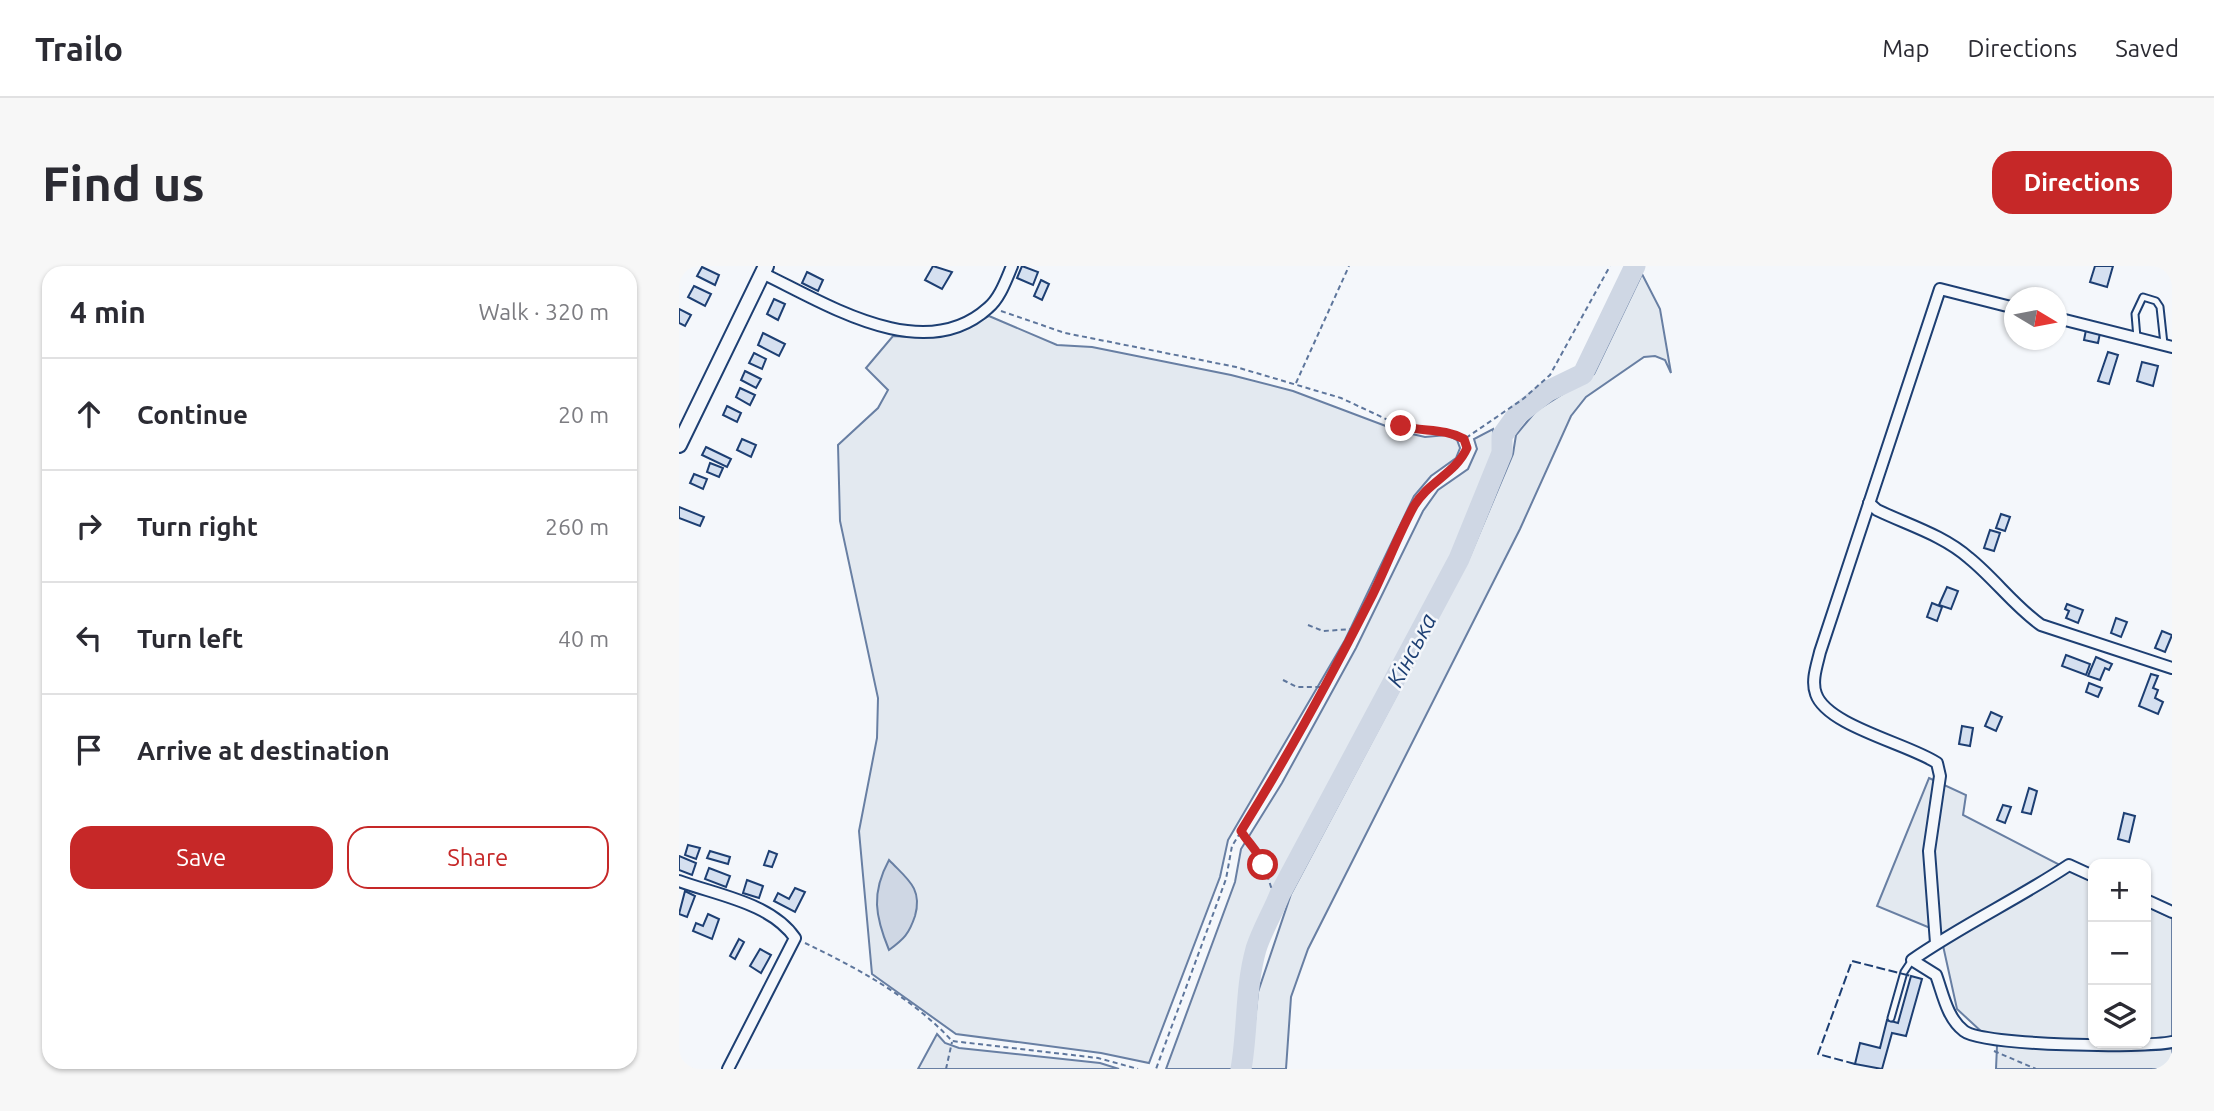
<!DOCTYPE html>
<html lang="en">
<head>
<meta charset="utf-8">
<style>
  :root { --surface:#fff; --page:#f7f7f7; --text:#2b2b33; --muted:#7c7c81; --line:#e1e1e2; --accent:#c62828 }
  body { margin:0; font-family:Ubuntu,sans-serif; background:var(--page); color:var(--text) }
  .controls { position:absolute; right:21px; bottom:21px; display:grid; overflow:hidden; border-radius:14px; box-shadow:0 2px 5px #0004 }
  .controls button { width:63px; height:63px; display:grid; place-items:center; padding:0; border:0; border-bottom:2px solid var(--line); background:var(--surface); color:var(--text); font:35px sans-serif }
  .compass { position:absolute; left:1325px; top:21px; width:63px; height:63px; border-radius:50%; background:var(--surface); box-shadow:0 2px 5px #0004; rotate:100deg }
  .stop { position:absolute; width:21px; height:21px; margin:-16px; border:5px solid #c62828; border-radius:50%; background:#fff }
  .stop.end { background:#c62828; border-color:#fff; box-shadow:0 2px 7px #0008 }
  .list { margin:0; padding:0; list-style:none }
  h2 { display:flex; justify-content:space-between; align-items:center; height:91px; margin:0; padding:0 28px; font-size:30px }
  h2 small { font-size:23px; font-weight:400; color:var(--muted) }
  .list li { display:grid; grid-template-columns:46px 1fr auto; gap:21px; align-items:center; box-sizing:border-box; height:112px; padding:0 28px; border-top:2px solid var(--line) }
  .list b { display:block; font-size:26px; white-space:nowrap }
  .list em { font-size:23px; font-style:normal; color:var(--muted) }
  .actions { display:flex; gap:14px; padding:21px 28px }
  .actions a { flex:1; padding:16px 0; border:2px solid var(--accent); border-radius:21px; text-align:center; font-size:24px; color:var(--accent) }
  .actions .main { background:var(--accent); color:#fff }
  .icon { flex:none; width:38px; height:38px; fill:none; stroke:currentColor; stroke-width:2; stroke-linecap:round; stroke-linejoin:round }
  .map { position:relative; flex:none; width:1493px; height:803px; overflow:hidden; border-radius:21px }
  header { display:flex; align-items:center; gap:42px; box-sizing:border-box; height:98px; padding:0 35px; background:var(--surface); border-bottom:2px solid var(--line) }
  header strong { font-size:33px }
  nav { display:flex; gap:38px; margin-inline-start:auto; font-size:24px }
  .intro { display:flex; align-items:center; justify-content:space-between; box-sizing:border-box; height:168px; padding:0 42px }
  h1 { margin:0; font-size:49px }
  .button { padding:18px 32px; border-radius:21px; background:var(--accent); color:#fff; font-size:24px; font-weight:700 }
  main { display:flex; gap:42px; padding:0 42px }
  aside { flex:1; background:var(--surface); border-radius:21px; box-shadow:0 2px 5px #0004 }
  .map>svg:first-child { display:block }
</style>
</head>
<body>
<header>
<strong>Trailo</strong>
<nav><a>Map</a><a>Directions</a><a>Saved</a></nav>
</header>
<div class="intro"><h1>Find us</h1><a class="button">Directions</a></div>
<main>
<aside>
<h2>4 min<small>Walk · 320 m</small></h2>
<ul class="list">
<li><svg class="icon" aria-label="ahead" viewBox="0 0 24 24"><path d="M12 20V5M6 11l6-6 6 6"/></svg><div><b>Continue</b></div><em>20 m</em></li>
<li><svg class="icon" aria-label="right" viewBox="0 0 24 24"><path d="M7 20v-9h11M14 6l5 5-5 5"/></svg><div><b>Turn right</b></div><em>260 m</em></li>
<li><svg class="icon" aria-label="left" viewBox="0 0 24 24"><path d="M17 20v-9H6M10 6l-5 5 5 5"/></svg><div><b>Turn left</b></div><em>40 m</em></li>
<li><svg class="icon" aria-label="arrive" viewBox="0 0 24 24"><path d="M6 21V4h12l-3 4 3 4H6"/></svg><div><b>Arrive at destination</b></div></li>
</ul>
<div class="actions"><a class="main">Save</a><a>Share</a></div>
</aside>
<div class="map">
<svg width="1493" height="803" viewBox="0 0 1493 803">
  <rect width="100%" height="100%" fill="#f4f7fb"/>
  <!-- green -->
  <g fill="#e3e9f0" stroke="#687fa3" stroke-width="2">
    <polygon points="963,8 981,43 992,107 986,94 976,90 965,91 907,131 892,150 841,263 629,683 612,731 607,803 571,803 579,726 612,628 790,292 834,188 837,169 857,145 915,108"/>
    <path d="M310 50 378 79 413 81 552 109 614 125 720 165 746 171 768 169 778 174 781 182 777 192 752 210 735 230 666 374 549 574 541 611 470 797 422 787 277 768 193 708 180 565 198 472 199 432 161 255 159 179 199 142 209 124 187 102 214 70C251 73 278 66 310 50Z"/>
    <path d="M814 163 816 186 774 290 595 625C587 644 575 664 570 685 561 724 562 764 555 803H487L556 616 562 583 603 517 677 382 744 245 759 224 789 203 798 183 795 173Z"/>
    <polygon points="1250,512 1287,529 1284,549 1414,616 1414,777 1467,777 1467,640 1493,652 1493,803 1317,803 1318,780 1278,743 1261,666 1198,640"/>
    <polygon points="258,768 266,777 280,782 421,797 440,803 239,803"/>
  </g>
  <!-- water -->
  <path fill="#cfd7e4" stroke="#687fa3" stroke-width="2" d="M210 594C228 613 244 622 236 650 230 668 225 673 210 684 196 650 192 627 210 594Z"/>
  <g fill="none" stroke-linecap="round" stroke-linejoin="round">
    <!-- river -->
    <path stroke="#cfd7e4" stroke-width="21" d="M562 803C569 764 566 722 577 683 583 664 594 646 601 628L780 293 823 187V170L838 149 869 125 904 108 956 0"/>
  </g>
  <!-- building -->
  <g fill="#d5e0f0" stroke="#1d3f73" stroke-width="2">
    <polygon points="254,0 273,6 263,23 246,14"/>
    <polygon points="343,0 359,6 354,19 338,12"/>
    <polygon points="1416,0 1434,0 1428,21 1411,16"/>
    <polygon points="23,1 40,9 36,19 18,10"/>
    <polygon points="128,6 144,14 139,25 123,17"/>
    <polygon points="362,14 370,18 363,34 355,30"/>
    <polygon points="15,20 32,28 26,40 9,31"/>
    <polygon points="95,33 106,38 99,54 88,48"/>
    <polygon points="0,43 12,49 6,60 0,57"/>
    <polygon points="1407,64 1421,67 1419,77 1405,74"/>
    <polygon points="84,67 106,78 100,90 79,79"/>
    <polygon points="1429,86 1439,89 1430,118 1419,115"/>
    <polygon points="75,87 87,93 83,103 70,97"/>
    <polygon points="1463,96 1479,100 1474,120 1458,115"/>
    <polygon points="66,105 82,113 77,122 62,114"/>
    <polygon points="61,122 76,129 71,139 57,131"/>
    <polygon points="48,140 62,147 58,156 44,149"/>
    <polygon points="63,173 77,179 72,191 58,184"/>
    <polygon points="27,181 52,193 48,201 23,189"/>
    <polygon points="31,197 44,202 40,211 28,206"/>
    <polygon points="15,208 28,213 24,223 11,217"/>
    <polygon points="0,241 25,251 21,260 0,252"/>
    <polygon points="1322,248 1331,251 1326,265 1317,262"/>
    <polygon points="1311,264 1321,267 1315,285 1305,282"/>
    <polygon points="1268,321 1279,325 1272,343 1260,339"/>
    <polygon points="1253,337 1263,341 1258,355 1248,351"/>
    <polygon points="1388,338 1404,344 1399,357 1387,352 1390,345 1386,343"/>
    <polygon points="1437,352 1448,356 1442,371 1432,367"/>
    <polygon points="1483,365 1493,369 1486,386 1476,382"/>
    <polygon points="1387,389 1411,398 1407,409 1383,400"/>
    <polygon points="1417,391 1433,398 1430,404 1426,402 1421,414 1409,410"/>
    <polygon points="1472,408 1479,410 1474,422 1479,424 1476,432 1484,436 1479,448 1460,440"/>
    <polygon points="1410,417 1423,422 1419,431 1407,426"/>
    <polygon points="1312,446 1323,451 1317,465 1306,460"/>
    <polygon points="1283,460 1294,462 1291,480 1280,478"/>
    <polygon points="1350,522 1358,525 1352,548 1343,546"/>
    <polygon points="1324,539 1332,541 1326,557 1318,554"/>
    <polygon points="1445,547 1456,550 1450,576 1439,573"/>
    <polygon points="9,579 21,582 17,593 6,589"/>
    <polygon points="31,585 51,591 49,598 28,592"/>
    <polygon points="90,585 98,588 93,601 85,599"/>
    <polygon points="0,590 17,597 13,609 0,604"/>
    <polygon points="30,602 51,610 47,621 26,613"/>
    <polygon points="68,614 84,620 80,632 64,627"/>
    <polygon points="116,622 126,626 116,646 95,635 99,627 110,633"/>
    <polygon points="6,625 16,630 8,651 0,648"/>
    <polygon points="29,648 40,653 33,673 14,665 17,657 24,660"/>
    <polygon points="60,673 65,676 56,693 51,690"/>
    <polygon points="81,683 92,689 82,707 71,700"/>
    <polygon points="1232,710 1243,713 1227,770 1213,767 1203,803 1176,798 1181,777 1201,782 1208,754 1219,757"/>
  </g>
  <g fill="none" stroke-linecap="round" stroke-linejoin="round">
    <!-- service casing -->
    <g stroke="#1d3f73" stroke-width="9">
      <g id="service">
        <polyline points="1458,72 1456,48 1464,31 1477,35 1481,41 1485,78"/>
        <polyline points="1212,752 1225,706 1233,694"/>
      </g>
    </g>
    <!-- minor casing -->
    <g stroke="#1d3f73" stroke-width="14">
      <g id="minor">
        <path d="M83 7C146 37 244 101 309 42 321 32 327 14 333 0"/>
        <polyline points="1378,52 1493,81"/>
        <path d="M1190 237 1198 244C1229 259 1264 269 1290 292 1316 313 1335 340 1362 359L1493 402"/>
        <path d="M1414 610 1390 599C1339 633 1283 659 1233 694L1257 709C1264 728 1268 752 1285 765 1304 780 1466 782 1493 776"/>
        <path d="M0 615C38 629 92 637 116 672L49 803"/>
        <polyline points="1467,634 1493,646"/>
        <path d="M1257 677 1250 585 1261 510 1258 497C1230 478 1148 460 1137 428 1132 415 1138 399 1141 386L1261 23 1336 42"/>
      </g>
    </g>
    <!-- secondary casing -->
    <g stroke="#1d3f73" stroke-width="18">
      <polyline id="secondary" points="0,179 87,0"/>
    </g>
    <!-- path -->
    <g stroke="#5e769c" stroke-width="2" stroke-dasharray="5 3.5" stroke-linecap="butt">
      <polyline points="322,45 386,67 557,101 662,132 722,160 746,166 769,164 785,173 788,182 781,197 752,217 735,240 669,377 595,512 553,580 547,613 477,803"/>
      <polyline points="617,117 670,0"/>
      <polyline points="787,172 844,133 871,109 931,0"/>
      <polyline points="629,359 644,365 675,363"/>
      <polyline points="604,414 618,421 643,421"/>
      <polyline points="563,566 572,582 582,590 593,624"/>
      <path d="M126 677C178 702 234 732 273 775L419 792 459 803"/>
      <polyline points="1315,785 1357,803"/>
      <polyline points="267,803 273,776"/>
    </g>
    <!-- service -->
    <use href="#service" stroke="#f4f7fb" stroke-width="5"/>
    <!-- minor -->
    <use href="#minor" stroke="#f4f7fb" stroke-width="10"/>
    <!-- secondary -->
    <use href="#secondary" stroke="#f4f7fb" stroke-width="14"/>
    <!-- fence -->
    <polyline stroke="#1d3f73" stroke-width="2" stroke-dasharray="9 3.5" stroke-linecap="butt" points="1176,798 1139,788 1173,695 1232,710"/>
  </g>
  <g fill="none" stroke-linecap="round" stroke-linejoin="round">
    <!-- route -->
    <path stroke="#c62828" stroke-width="9" d="M584 599C581 587 569 577 562 565 609 490 652 411 692 332 707 302 719 269 735 240 749 216 777 207 788 182L785 173C765 162 745 166 722 160"/>
  </g>
  <g text-anchor="middle" dominant-baseline="central" stroke-width="5" stroke-linejoin="round" paint-order="stroke">
    <!-- water labels -->
    <g font-size="23" font-style="italic" fill="#1d3f73" stroke="#f4f7fb">
      <text transform="translate(732 384) rotate(-62)">Кінська</text>
    </g>
  </g>
</svg>
<div class="controls">
<button>+</button>
<button>−</button>
<button><svg class="icon" aria-label="layers" viewBox="0 0 24 24"><path d="M12 4l9 5-9 5-9-5zM3 14l9 5 9-5"/></svg></button>
</div>
<svg class="compass" viewBox="-18 -18 36 36"><path d="M0-13l5 13h-10z" fill="#e53935"/><path d="M0 13l5-13h-10z" fill="#7c7c81"/></svg>
<div class="stop" style="left:584px;top:599px"></div>
<div class="stop end" style="left:722px;top:160px"></div>
</div>
</main>
</body>
</html>
